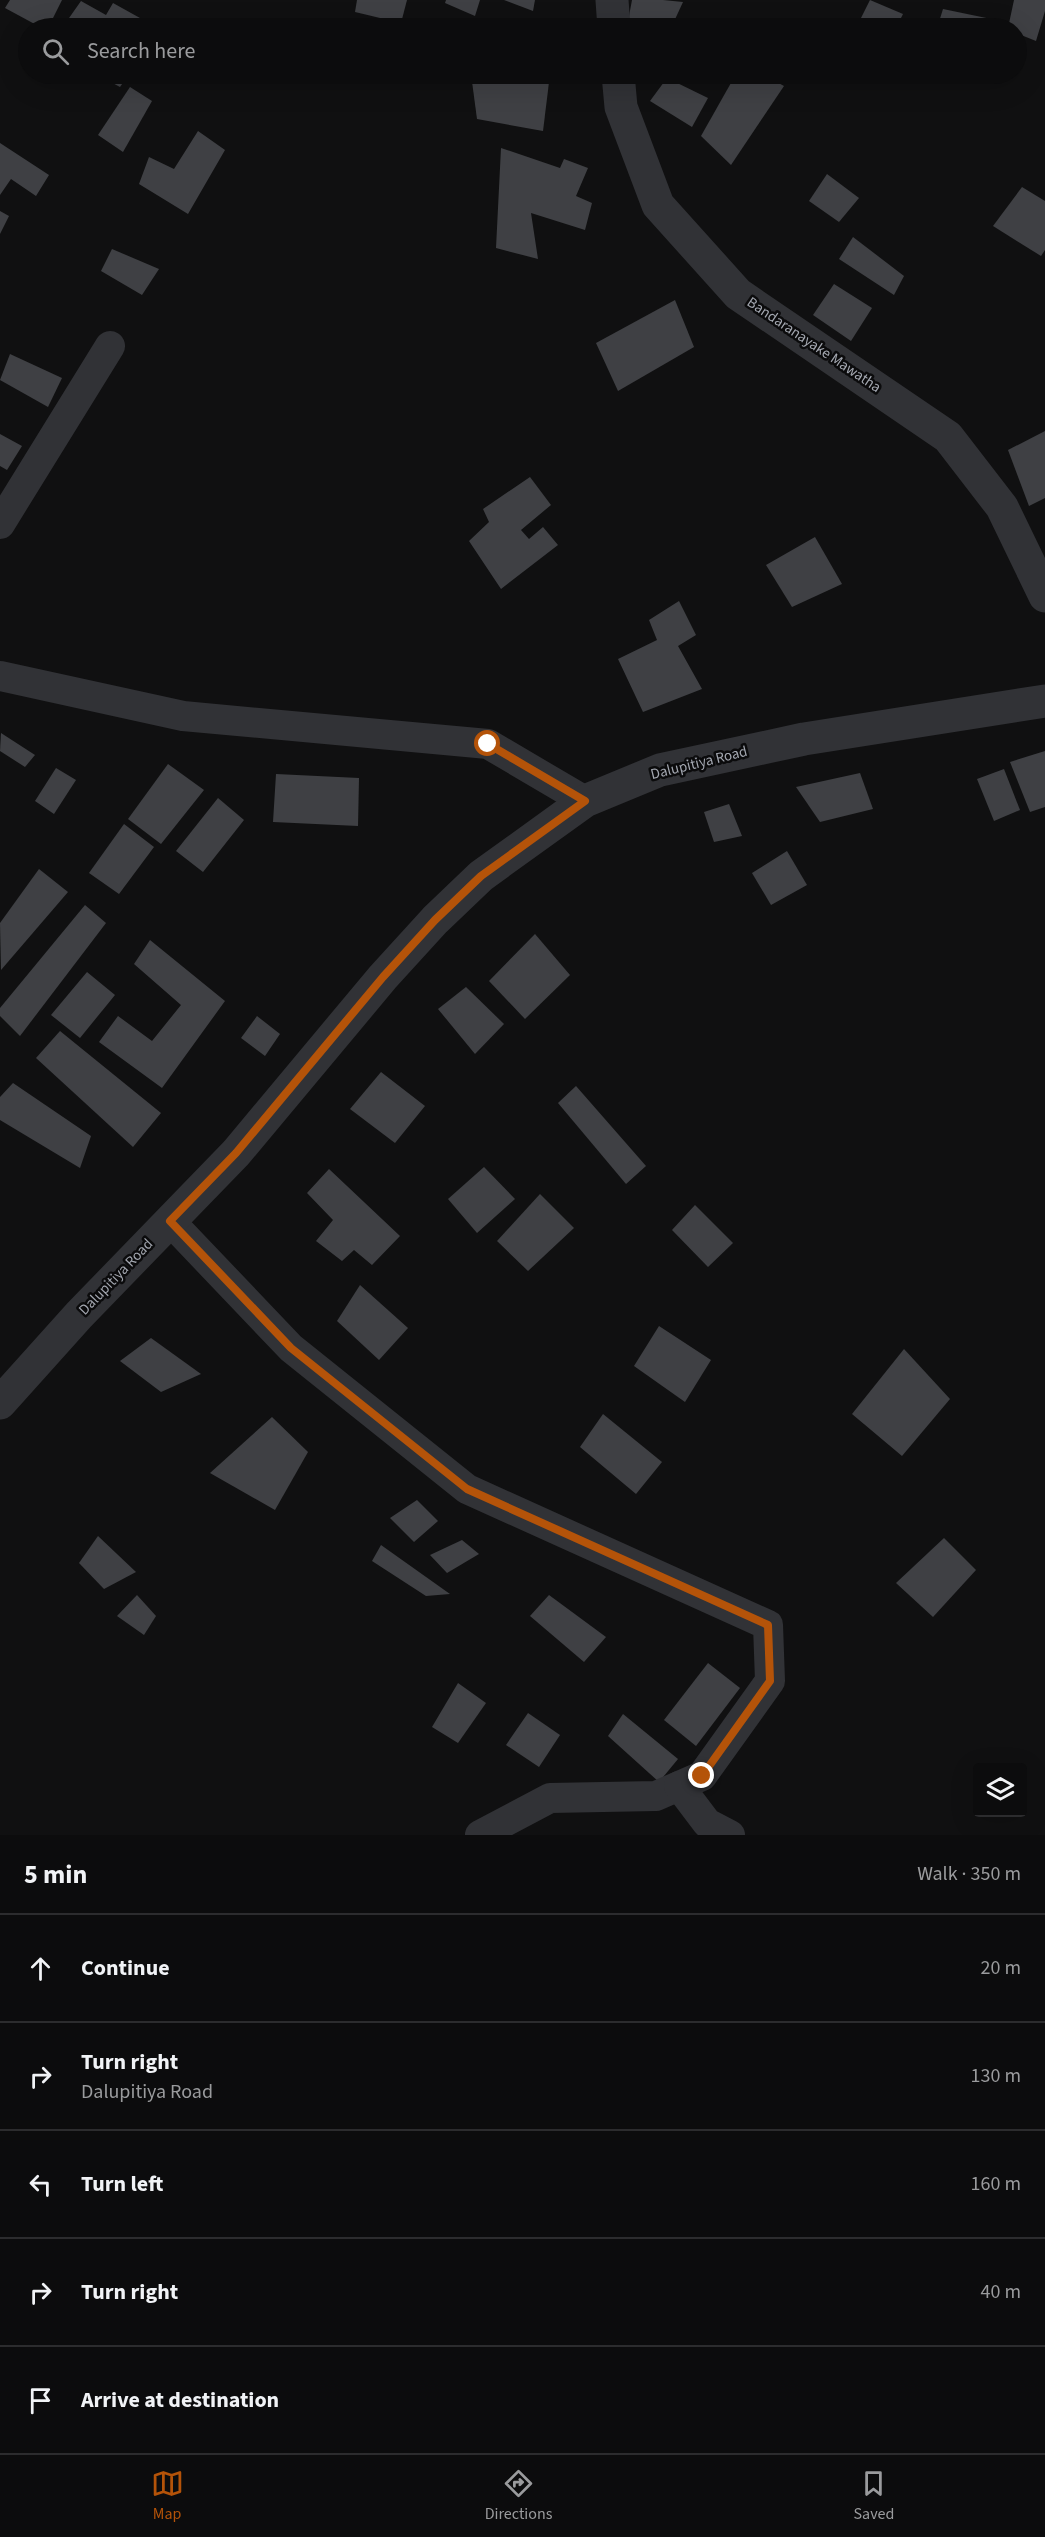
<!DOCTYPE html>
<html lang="en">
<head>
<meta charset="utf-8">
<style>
  :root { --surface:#0c0c0d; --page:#151516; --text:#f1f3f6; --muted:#9a9b9d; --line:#2c2c2e; --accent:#b45309 }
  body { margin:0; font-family:"Source Sans 3",sans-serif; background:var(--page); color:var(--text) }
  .controls { position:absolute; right:18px; bottom:18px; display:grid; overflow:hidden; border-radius:6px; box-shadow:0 6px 24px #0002 }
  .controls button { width:54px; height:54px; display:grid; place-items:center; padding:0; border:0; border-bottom:2px solid var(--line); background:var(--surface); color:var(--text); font:30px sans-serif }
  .stop { position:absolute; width:18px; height:18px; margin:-14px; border:4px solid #b45309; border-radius:50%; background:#fff }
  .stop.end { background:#b45309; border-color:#fff; box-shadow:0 2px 6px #0008 }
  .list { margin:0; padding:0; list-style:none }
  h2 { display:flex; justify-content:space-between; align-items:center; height:78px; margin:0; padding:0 24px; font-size:26px }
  h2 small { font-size:20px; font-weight:400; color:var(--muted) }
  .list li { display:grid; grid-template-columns:39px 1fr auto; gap:18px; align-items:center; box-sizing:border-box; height:108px; padding:0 24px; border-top:2px solid var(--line) }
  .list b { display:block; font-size:22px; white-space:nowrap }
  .list p { margin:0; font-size:20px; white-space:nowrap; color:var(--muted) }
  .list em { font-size:20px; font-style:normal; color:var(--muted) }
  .icon { flex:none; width:33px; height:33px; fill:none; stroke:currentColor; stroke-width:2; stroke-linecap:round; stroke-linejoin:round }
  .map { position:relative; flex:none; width:1045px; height:1835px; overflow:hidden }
  .search { position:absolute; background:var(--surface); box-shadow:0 6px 24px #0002; left:18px; right:18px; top:18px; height:66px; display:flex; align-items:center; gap:15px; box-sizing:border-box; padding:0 21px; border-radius:33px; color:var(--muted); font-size:22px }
  .sheet { height:618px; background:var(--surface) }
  nav { display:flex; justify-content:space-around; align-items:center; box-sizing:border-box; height:84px; border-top:2px solid var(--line); background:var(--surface); font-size:16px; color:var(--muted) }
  nav a { display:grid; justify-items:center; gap:3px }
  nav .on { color:var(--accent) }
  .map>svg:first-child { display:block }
</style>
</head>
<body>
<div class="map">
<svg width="1045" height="1835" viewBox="0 0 1045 1835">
  <rect width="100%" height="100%" fill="#101011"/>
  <!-- building -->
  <g fill="#3f4044">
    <polygon points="10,0 62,0 48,28 42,28 5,8"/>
    <polygon points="357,0 407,0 401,23 355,12"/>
    <polygon points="446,0 480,0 475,16 445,3"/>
    <polygon points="504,0 535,0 533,11"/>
    <polygon points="632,0 663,0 683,2 671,28 634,28 627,27"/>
    <polygon points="870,0 903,14 896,28 856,28"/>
    <polygon points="1014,0 1045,0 1045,11 1036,41 1016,33 1016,28 1008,28"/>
    <polygon points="81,1 106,15 113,3 158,28 62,28"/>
    <polygon points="943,9 996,20 992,28 937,28"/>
    <polygon points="96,74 129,74 120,87"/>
    <polygon points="471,74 550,74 543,131 477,119"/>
    <polygon points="736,74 762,74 784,86 731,165 701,136"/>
    <polygon points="667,78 708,98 692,127 650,101"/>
    <polygon points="130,87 152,101 123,152 98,135"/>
    <polygon points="198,131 225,150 188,214 139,184 149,157 174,169"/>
    <polygon points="0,143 49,175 36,196 11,179 0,195"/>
    <polygon points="501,148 560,168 564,159 588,168 576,196 592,203 585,230 531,213 538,259 496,248"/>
    <polygon points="827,174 859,198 839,222 809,201"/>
    <polygon points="1022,187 1045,201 1045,250 1041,256 993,226"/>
    <polygon points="0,211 9,216 0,234"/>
    <polygon points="853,237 904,276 894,295 839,259"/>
    <polygon points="112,249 159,269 142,295 101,271"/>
    <polygon points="834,284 872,308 851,341 813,315"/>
    <polygon points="675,300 694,347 618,391 596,343"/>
    <polygon points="10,354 62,378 48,407 0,380"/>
    <polygon points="1045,431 1045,498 1029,506 1008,450"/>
    <polygon points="0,434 22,446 7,470 0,466"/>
    <polygon points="530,477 551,505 521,530 529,539 543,527 558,545 501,589 469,541 489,522 483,509"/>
    <polygon points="815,537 842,584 792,607 766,565"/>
    <polygon points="679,601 696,635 678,646 702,689 643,712 618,659 657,640 649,620"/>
    <polygon points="1,733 35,755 25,767 0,751"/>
    <polygon points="1045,751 1045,807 1030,812 1010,762"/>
    <polygon points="168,764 204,790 161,844 128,819"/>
    <polygon points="56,768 76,780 54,814 35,801"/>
    <polygon points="1004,769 1020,810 994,821 977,779"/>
    <polygon points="860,773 873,809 820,822 796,787"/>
    <polygon points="276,774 359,778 358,826 273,822"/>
    <polygon points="218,798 244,820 203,872 176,851"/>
    <polygon points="729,804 742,836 714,842 704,812"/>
    <polygon points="124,824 154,847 119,894 89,873"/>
    <polygon points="787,851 807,885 771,905 752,873"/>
    <polygon points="39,869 68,892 1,970 0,923"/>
    <polygon points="85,905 106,923 20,1036 0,1016 0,1008"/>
    <polygon points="535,934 570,975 525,1019 489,981"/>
    <polygon points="150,940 225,1001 162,1088 99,1042 118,1016 152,1041 181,1005 134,964"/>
    <polygon points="87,972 115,995 80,1038 51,1015"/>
    <polygon points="466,987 504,1024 475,1054 438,1009"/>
    <polygon points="257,1016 280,1034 265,1056 241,1038"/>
    <polygon points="60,1031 161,1113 133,1147 36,1058"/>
    <polygon points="381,1072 425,1106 395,1143 350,1109"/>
    <polygon points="13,1083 91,1136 80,1168 0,1120 0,1097"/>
    <polygon points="576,1086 646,1166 626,1184 558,1103"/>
    <polygon points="484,1167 515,1199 477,1233 448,1199"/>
    <polygon points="329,1169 400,1236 372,1265 354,1250 342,1261 316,1241 333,1220 307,1193"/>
    <polygon points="540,1194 574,1228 528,1271 497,1241"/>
    <polygon points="695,1205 733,1243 708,1267 672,1230"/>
    <polygon points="360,1285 408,1328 379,1360 337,1321"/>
    <polygon points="659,1326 711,1360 685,1402 634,1366"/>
    <polygon points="151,1338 201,1374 161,1392 120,1361"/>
    <polygon points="904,1349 950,1399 902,1456 852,1414"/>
    <polygon points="603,1414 662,1462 636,1494 580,1447"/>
    <polygon points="272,1417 308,1452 275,1510 210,1473"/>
    <polygon points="417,1500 438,1521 414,1542 390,1518"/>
    <polygon points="98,1536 136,1572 104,1589 79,1563"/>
    <polygon points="944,1538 976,1570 933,1617 896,1583"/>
    <polygon points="462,1540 479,1554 447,1573 430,1555"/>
    <polygon points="381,1545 450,1594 426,1596 372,1561"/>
    <polygon points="137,1595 156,1616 144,1635 117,1616"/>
    <polygon points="549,1595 606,1637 584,1662 530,1616"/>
    <polygon points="708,1663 740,1688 696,1746 664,1720"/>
    <polygon points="458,1683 486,1703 458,1743 432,1727"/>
    <polygon points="528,1713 560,1735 539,1767 506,1745"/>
    <polygon points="623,1714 678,1759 659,1782 608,1736"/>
  </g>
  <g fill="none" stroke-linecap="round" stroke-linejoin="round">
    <!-- minor -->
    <g stroke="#313236" stroke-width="30">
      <polyline points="0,524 110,346"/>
      <polyline points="0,676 183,716 488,744 585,801"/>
      <polyline points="170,1221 291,1348 467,1489 768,1625 770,1681 702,1776 656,1796 550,1798 480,1835"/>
      <polyline points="679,1786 707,1823 730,1835"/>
    </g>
    <!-- tertiary -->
    <g stroke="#313236" stroke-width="33">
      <polyline points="612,0 614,28"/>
      <polyline points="618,74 621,107 658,205 738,294 948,437 1002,507 1045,596"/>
      <polyline points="0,1403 79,1315 236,1153 383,977 435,920 481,876 585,801 660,770 804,739 1045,701"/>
    </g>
  </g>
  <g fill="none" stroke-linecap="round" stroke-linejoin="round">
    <!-- route -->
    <polyline stroke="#b45309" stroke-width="8" points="488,744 585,801 481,876 435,920 383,977 236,1153 170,1221 291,1348 467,1489 768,1625 770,1681 702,1776"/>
  </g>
  <g text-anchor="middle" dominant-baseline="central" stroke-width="5" stroke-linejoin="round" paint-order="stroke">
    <!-- street labels -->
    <g font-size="15" fill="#a3a7b0" stroke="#0b0b0c">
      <text transform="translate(814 345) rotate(34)">Bandaranayake Mawatha</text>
      <text transform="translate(699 763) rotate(-14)">Dalupitiya Road</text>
      <text transform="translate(116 1277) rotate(-46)">Dalupitiya Road</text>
    </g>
  </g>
</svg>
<div class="controls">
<button><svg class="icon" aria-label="layers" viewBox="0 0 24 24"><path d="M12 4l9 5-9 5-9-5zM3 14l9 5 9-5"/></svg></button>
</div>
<div class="stop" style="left:488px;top:744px"></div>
<div class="stop end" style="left:702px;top:1776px"></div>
<div class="search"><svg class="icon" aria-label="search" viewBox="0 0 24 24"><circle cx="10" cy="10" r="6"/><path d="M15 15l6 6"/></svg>Search here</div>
</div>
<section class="sheet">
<h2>5 min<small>Walk · 350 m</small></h2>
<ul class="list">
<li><svg class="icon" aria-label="ahead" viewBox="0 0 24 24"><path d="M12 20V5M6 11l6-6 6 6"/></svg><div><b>Continue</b></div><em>20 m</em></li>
<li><svg class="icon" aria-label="right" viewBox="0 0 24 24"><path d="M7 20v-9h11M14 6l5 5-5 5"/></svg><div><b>Turn right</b><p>Dalupitiya Road</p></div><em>130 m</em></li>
<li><svg class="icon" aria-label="left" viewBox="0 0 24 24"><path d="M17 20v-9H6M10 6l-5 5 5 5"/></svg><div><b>Turn left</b></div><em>160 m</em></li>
<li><svg class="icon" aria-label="right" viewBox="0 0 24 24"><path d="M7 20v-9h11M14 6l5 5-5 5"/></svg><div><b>Turn right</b></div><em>40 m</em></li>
<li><svg class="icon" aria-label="arrive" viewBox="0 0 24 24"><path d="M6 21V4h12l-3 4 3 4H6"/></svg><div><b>Arrive at destination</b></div></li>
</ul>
</section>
<nav>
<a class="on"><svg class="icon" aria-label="map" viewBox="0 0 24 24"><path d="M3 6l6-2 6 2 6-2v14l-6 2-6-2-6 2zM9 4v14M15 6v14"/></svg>Map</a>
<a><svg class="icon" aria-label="directions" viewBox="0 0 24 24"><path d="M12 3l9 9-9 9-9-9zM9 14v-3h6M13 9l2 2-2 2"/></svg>Directions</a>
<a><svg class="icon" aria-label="saved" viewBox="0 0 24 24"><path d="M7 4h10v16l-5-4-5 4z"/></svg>Saved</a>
</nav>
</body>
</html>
